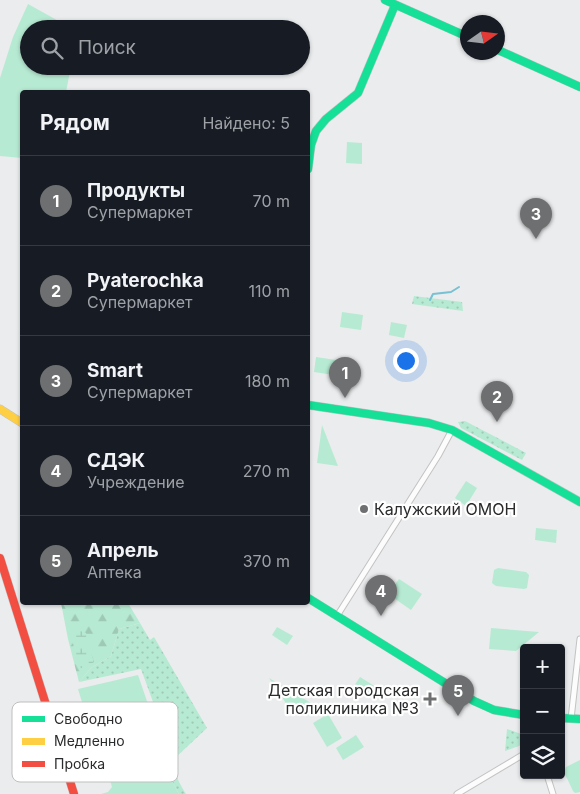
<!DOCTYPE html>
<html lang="ru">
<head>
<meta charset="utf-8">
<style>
  :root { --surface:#171b24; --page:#20242c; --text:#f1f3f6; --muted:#9ea1a6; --line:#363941; --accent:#6e6f70 }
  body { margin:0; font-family:Inter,sans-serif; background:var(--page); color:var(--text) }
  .controls { position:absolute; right:15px; bottom:15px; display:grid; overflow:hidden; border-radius:5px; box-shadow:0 1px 4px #0004 }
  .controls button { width:45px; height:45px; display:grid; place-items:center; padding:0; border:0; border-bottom:1px solid var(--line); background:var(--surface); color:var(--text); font:25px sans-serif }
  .compass { position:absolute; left:460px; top:15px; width:45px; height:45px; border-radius:50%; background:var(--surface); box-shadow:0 1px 4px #0004; rotate:76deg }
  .you { position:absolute; left:405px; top:360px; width:18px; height:18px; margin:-12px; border:4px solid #fff; border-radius:50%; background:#1a73e8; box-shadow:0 0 0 8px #1a73e833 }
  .badge { display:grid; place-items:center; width:32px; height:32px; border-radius:50%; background:var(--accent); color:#fff; font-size:16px; font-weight:700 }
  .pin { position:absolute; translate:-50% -41px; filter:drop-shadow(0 1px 2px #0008) }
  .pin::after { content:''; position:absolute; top:26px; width:18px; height:15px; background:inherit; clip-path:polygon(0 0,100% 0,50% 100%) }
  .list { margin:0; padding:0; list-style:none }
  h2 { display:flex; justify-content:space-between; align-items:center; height:65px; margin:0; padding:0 20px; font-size:21px }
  h2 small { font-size:16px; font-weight:400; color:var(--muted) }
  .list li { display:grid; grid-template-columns:32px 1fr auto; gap:15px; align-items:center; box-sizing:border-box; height:90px; padding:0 20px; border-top:1px solid var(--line) }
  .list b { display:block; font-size:19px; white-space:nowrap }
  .list p { margin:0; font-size:16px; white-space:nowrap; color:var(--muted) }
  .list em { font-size:16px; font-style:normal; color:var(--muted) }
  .icon { flex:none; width:28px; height:28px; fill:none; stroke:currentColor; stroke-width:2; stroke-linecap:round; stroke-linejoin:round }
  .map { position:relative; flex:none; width:580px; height:794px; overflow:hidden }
  .search { position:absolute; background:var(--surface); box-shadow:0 1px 4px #0004; left:20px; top:20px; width:290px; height:55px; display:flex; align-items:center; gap:12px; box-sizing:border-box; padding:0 18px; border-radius:28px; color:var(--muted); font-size:19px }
  .panel { position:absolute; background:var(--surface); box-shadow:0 1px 4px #0004; left:20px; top:90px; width:290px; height:515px; border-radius:5px }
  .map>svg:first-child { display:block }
</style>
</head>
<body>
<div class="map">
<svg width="580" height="794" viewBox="0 0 580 794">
  <defs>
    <pattern id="grass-dots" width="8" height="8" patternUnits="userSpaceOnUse" patternTransform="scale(1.25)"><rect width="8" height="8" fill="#b7ead3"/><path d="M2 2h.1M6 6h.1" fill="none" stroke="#9ec9b5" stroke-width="1.8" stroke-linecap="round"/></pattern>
    <pattern id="forest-firs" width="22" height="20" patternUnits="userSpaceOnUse" patternTransform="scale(1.25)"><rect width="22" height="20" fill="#b7ead3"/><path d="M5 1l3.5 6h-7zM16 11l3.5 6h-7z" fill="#9ec9b5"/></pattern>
    <pattern id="wetland-marsh" width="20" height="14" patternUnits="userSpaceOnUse" patternTransform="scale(1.25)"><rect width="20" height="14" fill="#b7ead3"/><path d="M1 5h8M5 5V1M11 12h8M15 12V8" fill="none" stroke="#9ec9b5"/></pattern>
  </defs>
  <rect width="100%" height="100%" fill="#ebeced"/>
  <!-- grass -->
  <g fill="url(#grass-dots)">
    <polygon points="414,296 462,302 463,311 412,304"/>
    <polygon points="465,421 526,453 522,460 461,428 458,422"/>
    <path d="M140 623 150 640 154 637 207 728 174 759C173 772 179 783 186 794H179L161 761 169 754 168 743 141 669 79 682 91 668 111 656 119 629Z"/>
    <polygon points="507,729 524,735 524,744 505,751"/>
  </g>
  <!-- forest -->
  <polygon fill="url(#forest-firs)" points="61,603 128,603 140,623 119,629 111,656 91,668 79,682 68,639"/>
  <!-- wetland -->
  <polygon fill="url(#wetland-marsh)" points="78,630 86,633 88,645 94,662 84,669 79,667 71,638"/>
  <!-- park -->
  <g fill="#b7ead3">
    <polygon points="28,4 73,29 29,29 29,66 71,66 66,92 22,92 22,158 0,156 0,78 13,37"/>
    <polygon points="347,142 362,143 362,164 346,163"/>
    <polygon points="342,312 363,315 361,330 340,327"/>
    <polygon points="391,322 407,325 404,338 389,335"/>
    <polygon points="316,357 336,360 334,375 314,372"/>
    <polygon points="322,425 338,466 317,463"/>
    <polygon points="466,481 477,488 466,506 455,498"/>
    <polygon points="536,528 557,530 556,543 535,540"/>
    <polygon points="498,568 526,572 529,575 527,588 524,589 496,586 492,583 494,570"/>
    <polygon points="399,579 422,594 411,610 388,594"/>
    <polygon points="277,627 293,636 287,645 272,635"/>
    <polygon points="491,628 539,632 516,651 489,649"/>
    <polygon points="138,675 162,745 161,761 179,794 101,794 108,792 112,787 103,755 98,743 94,740 89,725 78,689"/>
    <polygon points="360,677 376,687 371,696 354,686"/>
    <polygon points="269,678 311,703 294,715"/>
    <polygon points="328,714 342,738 327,747 313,723"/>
    <polygon points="356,735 364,747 343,760 336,748"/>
    <polygon points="580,760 580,792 575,793 573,791 564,772 566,767"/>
  </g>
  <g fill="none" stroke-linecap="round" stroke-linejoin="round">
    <!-- stream -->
    <polyline stroke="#77c1d2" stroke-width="2" points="430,300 433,294 451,292 459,287"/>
    <!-- street casing -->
    <g stroke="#c3c3c4" stroke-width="7">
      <g id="street">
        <polyline points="337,616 438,456 452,430"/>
        <polyline points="571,719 580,639"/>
        <polyline points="547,775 553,794"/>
        <polyline points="457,794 524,754"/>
      </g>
    </g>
    <!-- fast casing -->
    <g stroke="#c3c3c4" stroke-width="9">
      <g id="fast">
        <polyline points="385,0 468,37"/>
        <polyline points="498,50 580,87"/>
        <polyline points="308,169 311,145 316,131 326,119 358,93 395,5"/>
        <polyline points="308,405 429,423 452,430 580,502"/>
        <polyline points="308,598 474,701 494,710 524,715"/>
        <polyline points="561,718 580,719"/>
      </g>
    </g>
    <!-- slow casing -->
    <g stroke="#c3c3c4" stroke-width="9">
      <polyline id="slow" points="0,409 22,423"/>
    </g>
    <!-- jam casing -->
    <g stroke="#c3c3c4" stroke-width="9">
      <polyline id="jam" points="0,558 74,794"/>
    </g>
    <!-- street -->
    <use href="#street" stroke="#fcfcfc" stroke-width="5"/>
    <!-- fast -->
    <use href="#fast" stroke="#16e098" stroke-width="8"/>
    <!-- slow -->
    <use href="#slow" stroke="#ffcf43" stroke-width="8"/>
    <!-- jam -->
    <use href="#jam" stroke="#f24e42" stroke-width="8"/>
  </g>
  <!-- markers -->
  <g fill="#6e6f70" stroke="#fff" stroke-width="2">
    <circle cx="364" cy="509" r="5"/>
    <path d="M427.5 691.5h5v5h5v5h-5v5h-5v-5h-5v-5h5z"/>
  </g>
  <g text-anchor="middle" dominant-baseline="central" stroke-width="4.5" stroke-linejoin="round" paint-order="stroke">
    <!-- poi labels -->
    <g font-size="16" fill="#2a2b2c" stroke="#fff" text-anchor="start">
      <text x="374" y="509">Калужский ОМОН</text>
      <text x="419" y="690" text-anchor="end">Детская городская<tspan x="419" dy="18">поликлиника №3</tspan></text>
    </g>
  </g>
  <!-- legend -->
  <rect x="12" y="702" width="166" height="80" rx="8" fill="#fff" stroke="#bfbfc0" stroke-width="1"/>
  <rect x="22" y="716" width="23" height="6" fill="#16e098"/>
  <rect x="22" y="738" width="23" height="7" fill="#ffcf43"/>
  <rect x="22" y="761" width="23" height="6" fill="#f24e42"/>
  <g font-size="14" fill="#2a2b2c">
    <text x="54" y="724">Свободно</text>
    <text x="54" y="746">Медленно</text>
    <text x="54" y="769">Пробка</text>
  </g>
</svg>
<div class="controls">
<button>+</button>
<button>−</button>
<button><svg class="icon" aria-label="layers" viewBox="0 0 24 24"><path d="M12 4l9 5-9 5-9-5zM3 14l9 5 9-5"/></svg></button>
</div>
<svg class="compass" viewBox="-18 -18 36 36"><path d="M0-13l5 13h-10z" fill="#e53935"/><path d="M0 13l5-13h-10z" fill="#9ea1a6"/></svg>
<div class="you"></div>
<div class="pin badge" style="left:345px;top:398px">1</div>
<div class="pin badge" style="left:497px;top:422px">2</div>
<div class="pin badge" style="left:536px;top:239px">3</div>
<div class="pin badge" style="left:381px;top:616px">4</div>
<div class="pin badge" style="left:458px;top:716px">5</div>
<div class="search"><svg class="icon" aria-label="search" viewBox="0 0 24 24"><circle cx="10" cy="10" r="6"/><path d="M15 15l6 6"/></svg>Поиск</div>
<section class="panel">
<h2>Рядом<small>Найдено: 5</small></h2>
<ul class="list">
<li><span class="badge">1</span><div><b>Продукты</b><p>Супермаркет</p></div><em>70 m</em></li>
<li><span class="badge">2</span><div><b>Pyaterochka</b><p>Супермаркет</p></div><em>110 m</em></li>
<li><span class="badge">3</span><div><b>Smart</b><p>Супермаркет</p></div><em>180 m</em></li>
<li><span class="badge">4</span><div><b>СДЭК</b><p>Учреждение</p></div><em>270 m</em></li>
<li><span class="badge">5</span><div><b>Апрель</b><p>Аптека</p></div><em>370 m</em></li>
</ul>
</section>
</div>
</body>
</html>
